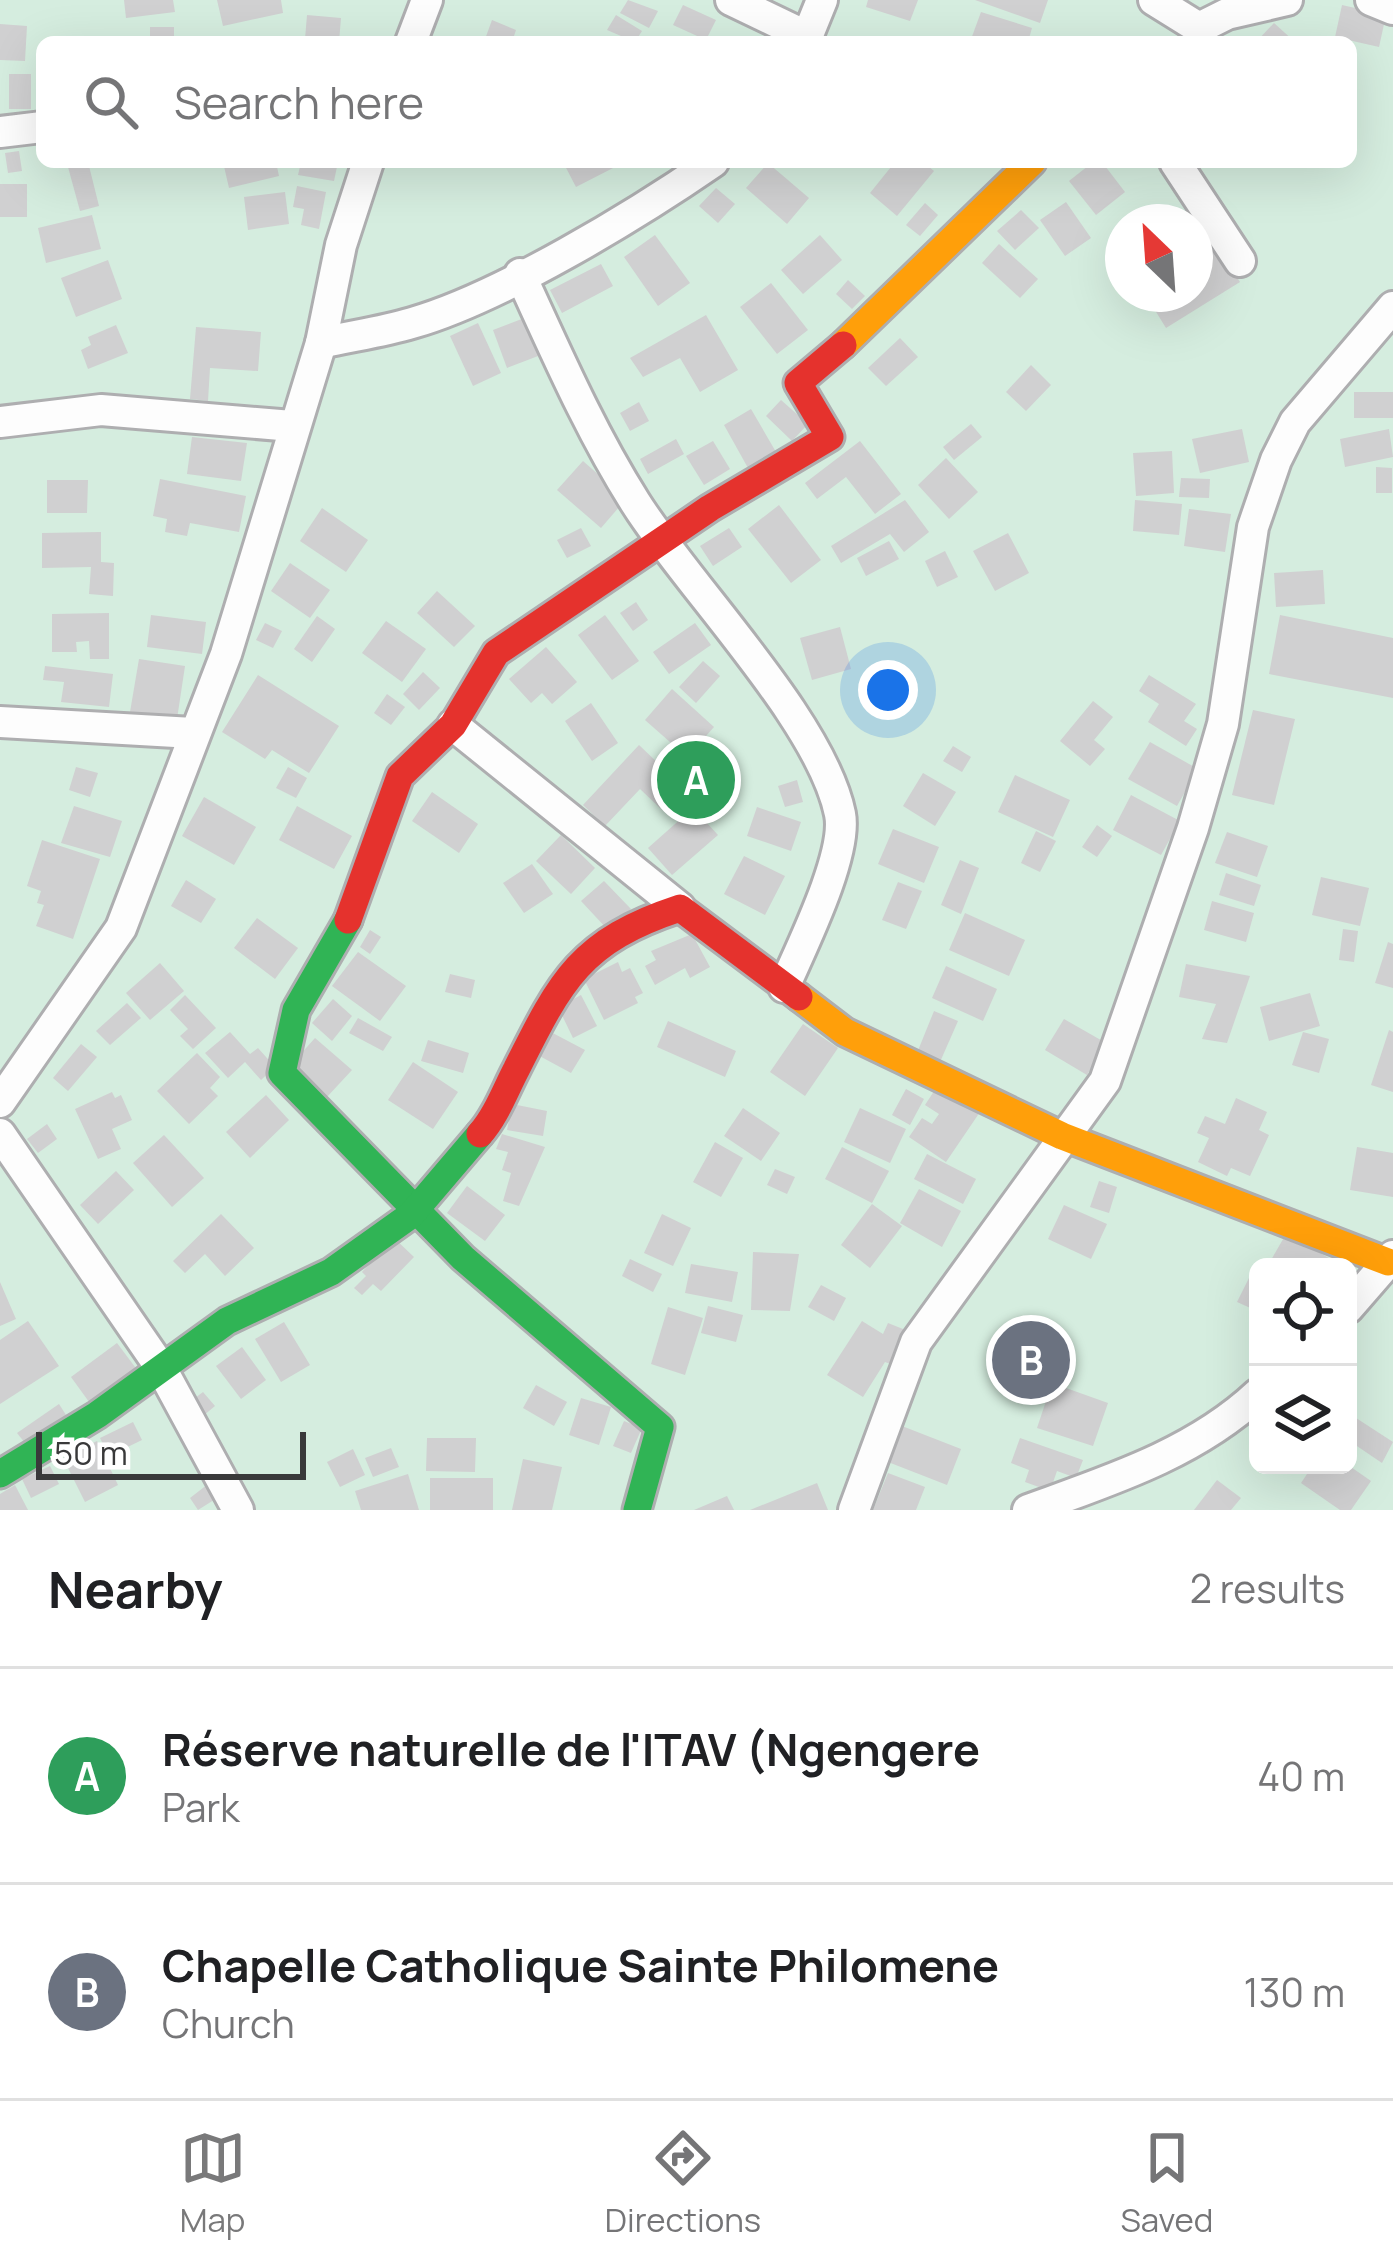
<!DOCTYPE html>
<html lang="en">
<head>
<meta charset="utf-8">
<style>
  :root { --surface:#fff; --page:#f6f6f6; --text:#202124; --muted:#757577; --line:#e0e0e0; --accent:#79797a }
  body { margin:0; font-family:Manrope,sans-serif; background:var(--page); color:var(--text) }
  .controls { position:absolute; right:36px; bottom:36px; display:grid; overflow:hidden; border-radius:18px; box-shadow:0 12px 48px #0002 }
  .controls button { width:108px; height:108px; display:grid; place-items:center; padding:0; border:0; border-bottom:3px solid var(--line); background:var(--surface); color:var(--text); font:60px sans-serif }
  .compass { position:absolute; left:1105px; top:204px; width:108px; height:108px; border-radius:50%; background:var(--surface); box-shadow:0 12px 48px #0002; rotate:335deg }
  .scale { position:absolute; left:36px; bottom:30px; width:270px; box-sizing:border-box; padding-left:12px; border:6px solid #39393a; border-top:0; font-size:33px; line-height:42px; white-space:nowrap; color:#39393a; -webkit-text-stroke:9px #fff; paint-order:stroke }
  .you { position:absolute; left:888px; top:690px; width:42px; height:42px; margin:-30px; border:9px solid #fff; border-radius:50%; background:#1a73e8; box-shadow:0 0 0 18px #1a73e833 }
  .badge { display:grid; place-items:center; width:78px; height:78px; border-radius:50%; background:var(--accent); color:#fff; font-size:39px; font-weight:700 }
  .pin { position:absolute; translate:-50% -50%; border:6px solid #fff; box-shadow:0 3px 12px #0006 }
  .list { margin:0; padding:0; list-style:none }
  h2 { display:flex; justify-content:space-between; align-items:center; height:156px; margin:0; padding:0 48px; font-size:51px }
  h2 small { font-size:39px; font-weight:400; color:var(--muted) }
  .list li { display:grid; grid-template-columns:78px 1fr auto; gap:36px; align-items:center; box-sizing:border-box; height:216px; padding:0 48px; border-top:3px solid var(--line) }
  .list b { display:block; font-size:45px; white-space:nowrap }
  .list p { margin:0; font-size:39px; white-space:nowrap; color:var(--muted) }
  .list em { font-size:39px; font-style:normal; color:var(--muted) }
  .icon { flex:none; width:66px; height:66px; fill:none; stroke:currentColor; stroke-width:2; stroke-linecap:round; stroke-linejoin:round }
  .map { position:relative; flex:none; width:1393px; height:1510px; overflow:hidden }
  .search { position:absolute; background:var(--surface); box-shadow:0 12px 48px #0002; left:36px; right:36px; top:36px; height:132px; display:flex; align-items:center; gap:30px; box-sizing:border-box; padding:0 42px; border-radius:18px; color:var(--muted); font-size:45px }
  .sheet { height:588px; background:var(--surface) }
  nav { display:flex; justify-content:space-around; align-items:center; box-sizing:border-box; height:168px; border-top:3px solid var(--line); background:var(--surface); font-size:33px; color:var(--muted) }
  nav a { display:grid; justify-items:center; gap:6px }
  nav .on { color:var(--accent) }
  .map>svg:first-child { display:block }
</style>
</head>
<body>
<div class="map">
<svg width="1393" height="1510" viewBox="0 0 1393 1510">
  <rect width="100%" height="100%" fill="#efeff1"/>
  <!-- green -->
  <path fill="#d5eddf" fill-rule="evenodd" d="M0 0H1393V1510H0ZM42 42H1351V162H42ZM1123 222H1195V294H1123ZM1258 1267H1348V1465H1258Z"/>
  <!-- building -->
  <g fill="#d0d0d1">
    <polygon points="124,0 173,0 175,12 126,18"/>
    <polygon points="217,0 281,0 283,13 223,26"/>
    <polygon points="628,0 658,11 649,28 620,13"/>
    <polygon points="868,0 918,0 910,21 866,7"/>
    <polygon points="975,0 1048,0 1040,23"/>
    <polygon points="683,5 716,20 706,40 673,25"/>
    <polygon points="1342,5 1386,15 1379,47 1335,37"/>
    <polygon points="981,12 1032,28 1028,42 970,42"/>
    <polygon points="307,15 341,18 339,42 305,39"/>
    <polygon points="616,15 642,31 635,42 607,30"/>
    <polygon points="492,20 516,30 512,42 484,42"/>
    <polygon points="1274,23 1295,42 1256,42"/>
    <polygon points="0,24 27,26 25,61 0,60"/>
    <rect x="150" y="27" width="24" height="15"/>
    <rect x="9" y="74" width="22" height="35"/>
    <polygon points="19,151 22,171 8,173 5,153"/>
    <polygon points="88,162 99,206 80,211 68,167"/>
    <polygon points="223,162 276,162 279,176 229,188"/>
    <polygon points="301,162 338,162 334,181 298,175"/>
    <polygon points="563,162 612,162 615,167 576,187"/>
    <polygon points="895,162 923,162 934,171 897,216 870,193"/>
    <polygon points="1093,162 1102,162 1125,192 1096,215 1069,181"/>
    <polygon points="768,163 809,198 787,224 746,188"/>
    <rect x="0" y="184" width="27" height="33"/>
    <polygon points="297,186 326,192 319,229 301,225 304,209 293,207"/>
    <polygon points="716,188 735,204 718,223 699,206"/>
    <polygon points="285,192 289,224 248,230 244,197"/>
    <polygon points="1066,202 1091,238 1065,256 1040,220"/>
    <polygon points="925,203 938,215 920,236 906,225"/>
    <polygon points="1021,210 1039,228 1015,250 997,231"/>
    <polygon points="92,215 101,249 46,263 38,228"/>
    <polygon points="1205,227 1240,282 1166,328 1145,294 1195,294 1195,233"/>
    <polygon points="655,235 690,283 658,306 624,257"/>
    <polygon points="820,235 842,260 803,294 781,270"/>
    <polygon points="999,244 1038,279 1020,298 982,263"/>
    <polygon points="108,260 122,299 76,317 61,278"/>
    <polygon points="601,264 613,286 562,313 550,290"/>
    <polygon points="848,280 865,296 852,309 836,294"/>
    <polygon points="771,283 808,330 777,354 740,307"/>
    <polygon points="532,315 546,353 507,368 493,330"/>
    <polygon points="706,315 738,370 700,392 680,358 643,377 630,358"/>
    <polygon points="478,323 501,373 473,386 450,336"/>
    <polygon points="116,325 128,353 88,369 81,350 91,345 88,337"/>
    <polygon points="196,327 261,332 258,371 210,368 208,401 190,399"/>
    <polygon points="900,338 918,357 886,386 868,368"/>
    <polygon points="1031,365 1051,385 1026,411 1006,392"/>
    <rect x="1354" y="392" width="39" height="26"/>
    <polygon points="781,400 808,424 792,441 766,416"/>
    <polygon points="639,402 649,421 630,431 620,413"/>
    <polygon points="751,409 776,452 748,468 724,425"/>
    <polygon points="971,424 982,437 954,460 943,447"/>
    <polygon points="1242,429 1249,462 1200,473 1192,439"/>
    <polygon points="1389,429 1393,457 1345,467 1340,439"/>
    <polygon points="192,437 247,443 241,481 187,474"/>
    <polygon points="676,439 684,454 648,474 640,459"/>
    <polygon points="713,441 730,469 704,485 686,456"/>
    <polygon points="860,441 901,494 875,514 846,477 817,499 805,483"/>
    <polygon points="1172,451 1174,493 1136,496 1133,453"/>
    <polygon points="946,458 978,492 949,519 918,485"/>
    <polygon points="583,461 626,499 601,528 557,490"/>
    <polygon points="1376,467 1392,468 1392,493 1376,493"/>
    <polygon points="1181,478 1210,479 1209,498 1179,497"/>
    <polygon points="160,479 246,496 239,532 190,523 187,536 165,532 167,519 153,516"/>
    <polygon points="47,480 88,480 87,513 47,513"/>
    <polygon points="905,500 929,532 904,552 890,534 841,563 831,546"/>
    <polygon points="1135,500 1182,504 1179,535 1133,531"/>
    <polygon points="779,505 821,560 791,583 748,529"/>
    <polygon points="322,508 368,540 346,572 300,541"/>
    <polygon points="1189,509 1231,514 1225,552 1184,546"/>
    <polygon points="581,528 591,546 567,558 557,540"/>
    <polygon points="729,528 742,547 713,566 700,546"/>
    <polygon points="101,532 101,562 114,563 113,596 89,594 91,567 42,568 42,533"/>
    <polygon points="1008,533 1029,573 995,591 973,551"/>
    <polygon points="889,541 899,559 866,576 857,558"/>
    <polygon points="945,551 958,577 937,587 925,561"/>
    <polygon points="290,563 330,590 310,618 271,591"/>
    <polygon points="1323,570 1325,604 1276,607 1274,573"/>
    <polygon points="437,591 475,626 454,647 417,613"/>
    <polygon points="636,602 648,620 633,631 620,613"/>
    <polygon points="109,613 109,659 90,659 89,641 76,642 77,652 52,652 52,614"/>
    <polygon points="151,615 206,622 202,654 147,647"/>
    <polygon points="605,615 639,661 612,680 578,635"/>
    <polygon points="1280,615 1393,638 1393,698 1269,674"/>
    <polygon points="317,616 335,629 312,662 294,649"/>
    <polygon points="386,621 426,649 402,682 362,653"/>
    <polygon points="265,623 282,631 273,648 256,640"/>
    <polygon points="695,623 711,645 669,674 653,652"/>
    <polygon points="840,627 851,669 812,680 800,638"/>
    <polygon points="546,647 577,682 552,704 542,693 531,703 509,679"/>
    <polygon points="139,659 185,666 177,719 130,712"/>
    <polygon points="703,661 720,676 696,703 679,687"/>
    <polygon points="45,666 113,674 109,707 61,702 64,682 43,680"/>
    <polygon points="423,672 440,688 419,710 403,694"/>
    <polygon points="258,675 339,726 309,773 272,750 265,759 222,732"/>
    <polygon points="1149,675 1196,704 1184,721 1197,729 1186,746 1148,722 1159,704 1139,691"/>
    <polygon points="672,689 714,727 687,757 645,720"/>
    <polygon points="387,694 405,707 391,725 374,713"/>
    <polygon points="1093,701 1113,717 1094,740 1105,749 1090,766 1060,741"/>
    <polygon points="591,703 618,743 592,761 565,721"/>
    <polygon points="1253,710 1295,719 1274,805 1232,795"/>
    <polygon points="1150,742 1198,769 1177,806 1128,779"/>
    <polygon points="639,745 681,785 660,808 640,789 605,826 583,805"/>
    <polygon points="953,746 971,757 962,772 943,761"/>
    <polygon points="76,767 98,773 90,797 69,790"/>
    <polygon points="288,767 307,778 296,798 276,788"/>
    <polygon points="923,773 956,792 935,826 903,806"/>
    <polygon points="1015,775 1070,800 1053,837 998,812"/>
    <polygon points="797,780 803,802 785,807 778,786"/>
    <polygon points="432,792 478,824 459,853 412,821"/>
    <polygon points="1131,795 1180,821 1161,855 1113,830"/>
    <polygon points="204,797 256,827 234,865 182,836"/>
    <polygon points="74,806 122,821 110,857 61,843"/>
    <polygon points="297,806 352,836 334,869 279,840"/>
    <polygon points="757,807 801,822 791,851 747,836"/>
    <polygon points="693,808 718,835 672,875 648,848"/>
    <polygon points="1097,825 1112,836 1097,857 1082,847"/>
    <polygon points="893,829 939,847 924,883 878,864"/>
    <polygon points="1036,831 1056,841 1040,872 1021,863"/>
    <polygon points="1227,832 1268,846 1257,877 1215,863"/>
    <polygon points="561,835 595,868 571,894 536,861"/>
    <polygon points="42,840 100,859 73,939 36,926 44,905 37,903 41,891 27,886"/>
    <polygon points="744,856 785,876 765,915 724,894"/>
    <polygon points="960,860 979,868 961,914 941,905"/>
    <polygon points="532,864 553,894 524,913 503,883"/>
    <polygon points="1226,873 1261,885 1254,906 1219,895"/>
    <polygon points="1321,877 1369,888 1360,926 1312,915"/>
    <polygon points="186,880 216,899 201,923 171,906"/>
    <polygon points="604,881 631,909 608,930 581,901"/>
    <polygon points="898,882 922,891 906,929 882,920"/>
    <polygon points="1212,901 1254,913 1246,942 1204,930"/>
    <polygon points="965,913 1025,940 1009,976 949,950"/>
    <polygon points="257,918 298,948 275,979 234,948"/>
    <polygon points="1343,929 1358,931 1354,962 1339,960"/>
    <polygon points="370,930 381,937 370,954 360,947"/>
    <polygon points="692,934 710,967 690,978 685,968 655,985 645,966 656,960 651,951"/>
    <polygon points="1388,942 1393,944 1393,988 1375,983"/>
    <polygon points="358,952 406,986 380,1021 332,986"/>
    <polygon points="618,962 622,972 630,968 643,993 635,997 638,1003 604,1020 584,979"/>
    <polygon points="160,963 184,991 150,1020 126,993"/>
    <polygon points="1186,964 1250,976 1227,1043 1202,1039 1216,1004 1179,997"/>
    <polygon points="946,966 997,989 983,1021 932,998"/>
    <polygon points="450,974 475,980 471,998 445,992"/>
    <polygon points="1310,993 1320,1026 1269,1041 1260,1007"/>
    <polygon points="185,995 216,1028 193,1049 180,1036 188,1029 170,1010"/>
    <polygon points="581,995 597,1026 573,1038 558,1007"/>
    <polygon points="333,999 352,1016 332,1041 312,1023"/>
    <polygon points="127,1003 141,1018 110,1045 96,1031"/>
    <polygon points="934,1011 958,1021 940,1062 917,1053"/>
    <polygon points="358,1018 392,1037 383,1051 349,1033"/>
    <polygon points="1064,1019 1106,1043 1087,1075 1045,1050"/>
    <polygon points="668,1021 736,1051 725,1077 657,1047"/>
    <polygon points="803,1024 838,1048 805,1096 770,1072"/>
    <polygon points="547,1030 585,1050 571,1073 534,1053"/>
    <polygon points="1389,1030 1393,1032 1393,1092 1371,1085"/>
    <polygon points="230,1032 250,1054 258,1048 275,1067 261,1080 245,1062 228,1078 205,1053"/>
    <polygon points="1303,1032 1329,1039 1319,1073 1292,1065"/>
    <polygon points="315,1038 352,1070 326,1098 290,1066"/>
    <polygon points="428,1040 469,1053 463,1073 421,1061"/>
    <polygon points="81,1044 97,1057 68,1091 53,1078"/>
    <polygon points="197,1053 220,1077 210,1088 218,1096 189,1124 157,1091"/>
    <polygon points="413,1062 458,1092 433,1129 388,1100"/>
    <polygon points="940,1082 982,1109 946,1162 909,1137 922,1118 932,1124 939,1114 925,1105"/>
    <polygon points="906,1089 924,1099 910,1125 892,1115"/>
    <polygon points="112,1092 115,1098 121,1095 132,1120 112,1129 121,1149 98,1159 75,1109"/>
    <polygon points="266,1095 289,1120 250,1158 226,1132"/>
    <polygon points="1236,1098 1267,1112 1259,1130 1269,1135 1250,1176 1231,1168 1227,1176 1198,1162 1209,1138 1197,1133 1205,1116 1225,1124"/>
    <polygon points="512,1104 547,1111 543,1136 507,1130"/>
    <polygon points="743,1108 780,1133 761,1161 724,1136"/>
    <polygon points="860,1108 906,1129 890,1163 844,1142"/>
    <polygon points="47,1124 57,1139 38,1153 27,1139"/>
    <polygon points="502,1134 545,1147 519,1206 503,1201 511,1173 502,1170 508,1152 496,1149"/>
    <polygon points="164,1135 204,1178 172,1207 133,1163"/>
    <polygon points="715,1142 743,1158 721,1197 693,1182"/>
    <polygon points="842,1147 889,1171 872,1203 825,1179"/>
    <polygon points="1357,1147 1393,1153 1393,1197 1350,1190"/>
    <polygon points="927,1154 976,1179 963,1204 914,1179"/>
    <polygon points="775,1169 795,1177 787,1194 767,1185"/>
    <polygon points="116,1171 134,1190 98,1224 80,1205"/>
    <polygon points="1099,1181 1117,1187 1109,1213 1090,1207"/>
    <polygon points="467,1186 505,1215 485,1241 447,1213"/>
    <polygon points="919,1189 961,1211 942,1247 900,1223"/>
    <polygon points="872,1204 902,1226 870,1268 841,1245"/>
    <polygon points="1064,1205 1107,1224 1091,1259 1048,1239"/>
    <polygon points="221,1214 254,1248 225,1276 205,1254 185,1273 173,1261"/>
    <polygon points="662,1214 691,1228 673,1266 644,1253"/>
    <polygon points="1286,1234 1345,1267 1267,1267"/>
    <polygon points="394,1238 414,1257 381,1291 373,1284 362,1295 354,1288 366,1276 362,1272"/>
    <polygon points="753,1252 799,1254 790,1311 751,1310"/>
    <polygon points="630,1259 662,1274 653,1292 622,1276"/>
    <polygon points="691,1264 738,1272 732,1302 685,1293"/>
    <polygon points="1252,1272 1258,1275 1257,1311 1237,1302"/>
    <polygon points="0,1282 16,1319 0,1326"/>
    <polygon points="821,1285 846,1298 834,1321 808,1307"/>
    <polygon points="708,1306 743,1315 736,1342 701,1333"/>
    <polygon points="668,1307 703,1318 685,1375 651,1364"/>
    <polygon points="28,1321 59,1366 0,1404 0,1340"/>
    <polygon points="862,1321 883,1334 888,1323 908,1331 893,1365 885,1362 863,1397 827,1375"/>
    <polygon points="284,1322 310,1365 281,1382 255,1339"/>
    <polygon points="117,1343 138,1371 92,1406 71,1377"/>
    <polygon points="242,1347 266,1380 241,1399 216,1366"/>
    <polygon points="1052,1383 1108,1403 1093,1446 1037,1428"/>
    <polygon points="536,1385 567,1402 554,1426 523,1408"/>
    <polygon points="203,1392 215,1406 203,1416 191,1401"/>
    <polygon points="581,1398 611,1407 599,1445 569,1435"/>
    <polygon points="59,1404 66,1415 25,1443 17,1433"/>
    <polygon points="1353,1416 1393,1442 1382,1463 1348,1440"/>
    <polygon points="624,1421 642,1428 631,1453 613,1446"/>
    <polygon points="133,1422 142,1440 109,1456 100,1438"/>
    <polygon points="902,1426 961,1449 947,1485 888,1462"/>
    <polygon points="427,1438 476,1438 475,1472 426,1471"/>
    <polygon points="1020,1438 1083,1460 1076,1478 1057,1471 1050,1491 1025,1482 1029,1470 1011,1463"/>
    <polygon points="97,1441 118,1485 85,1502 63,1458"/>
    <polygon points="391,1448 399,1467 373,1477 365,1458"/>
    <polygon points="353,1449 365,1475 340,1487 327,1462"/>
    <polygon points="523,1459 562,1467 552,1510 512,1510"/>
    <polygon points="1313,1465 1348,1465 1371,1481 1351,1510 1340,1510 1301,1483"/>
    <polygon points="50,1466 59,1484 31,1498 22,1479"/>
    <polygon points="888,1473 925,1487 916,1510 873,1510"/>
    <polygon points="408,1474 419,1510 361,1510 355,1491"/>
    <rect x="430" y="1478" width="63" height="32"/>
    <polygon points="1217,1480 1241,1498 1231,1510 1194,1510"/>
    <polygon points="817,1483 828,1510 750,1510"/>
    <polygon points="208,1484 217,1498 198,1510 190,1498"/>
    <polygon points="15,1485 28,1510 0,1510 0,1494"/>
    <polygon points="727,1496 734,1510 694,1510"/>
  </g>
  <g fill="none" stroke-linecap="round" stroke-linejoin="round">
    <!-- street casing -->
    <g stroke="#aeaeb0" stroke-width="36">
      <g id="street">
        <polyline points="731,0 808,37"/>
        <polyline points="1154,0 1199,28 1227,14 1287,0"/>
        <polyline points="1371,0 1393,9"/>
        <polyline points="411,42 427,0"/>
        <polyline points="805,42 822,0"/>
        <polyline points="0,132 42,127"/>
        <polyline points="1175,162 1240,261"/>
        <path d="M520 274C556 352 589 429 635 502 689 588 821 720 840 814 848 854 801 948 784 987"/>
        <path d="M321 343C351 336 382 332 412 323 500 298 636 215 713 162"/>
        <polyline points="0,422 101,410 292,426"/>
        <polyline points="0,722 193,733"/>
        <polyline points="453,725 680,908"/>
        <polyline points="0,1102 121,928 226,654 321,343 341,245 368,162"/>
        <polyline points="0,1134 161,1368 238,1510"/>
        <polyline points="1348,1308 1393,1256"/>
        <polyline points="854,1510 916,1342 1105,1081 1193,828 1223,724 1253,527 1276,460 1295,422 1393,307"/>
        <path d="M1028 1510C1108 1481 1194 1454 1258 1394"/>
      </g>
    </g>
    <!-- fast casing -->
    <g stroke="#aeaeb0" stroke-width="33">
      <g id="fast">
        <polyline points="348,920 296,1010 282,1073 463,1258 660,1427 637,1510"/>
        <polyline points="0,1474 97,1415 227,1321 331,1272 411,1215 480,1134"/>
      </g>
    </g>
    <!-- slow casing -->
    <g stroke="#aeaeb0" stroke-width="33">
      <g id="slow">
        <polyline points="843,345 1032,162"/>
        <polyline points="799,997 845,1032 1062,1136 1388,1262"/>
      </g>
    </g>
    <!-- jam casing -->
    <g stroke="#aeaeb0" stroke-width="33">
      <g id="jam">
        <polyline points="348,920 400,776 453,725 496,653 710,508 830,437 798,383 843,345"/>
        <path d="M480 1134C496 1116 505 1091 516 1070 561 980 580 941 680 908L799 997"/>
      </g>
    </g>
    <!-- street -->
    <use href="#street" stroke="#fdfdfd" stroke-width="30"/>
    <!-- fast -->
    <use href="#fast" stroke="#30b455" stroke-width="27"/>
    <!-- slow -->
    <use href="#slow" stroke="#ff9f0a" stroke-width="27"/>
    <!-- jam -->
    <use href="#jam" stroke="#e5322d" stroke-width="27"/>
  </g>
</svg>
<div class="controls">
<button><svg class="icon" aria-label="locate" viewBox="0 0 24 24"><circle cx="12" cy="12" r="6"/><path d="M12 2v4M12 18v4M2 12h4M18 12h4"/></svg></button>
<button><svg class="icon" aria-label="layers" viewBox="0 0 24 24"><path d="M12 4l9 5-9 5-9-5zM3 14l9 5 9-5"/></svg></button>
</div>
<svg class="compass" viewBox="-18 -18 36 36"><path d="M0-13l5 13h-10z" fill="#e53935"/><path d="M0 13l5-13h-10z" fill="#757577"/></svg>
<div class="scale">50 m</div>
<div class="you"></div>
<div class="pin badge" style="left:696px;top:780px;background:#2e9e5b">A</div>
<div class="pin badge" style="left:1031px;top:1360px;background:#6b7280">B</div>
<div class="search"><svg class="icon" aria-label="search" viewBox="0 0 24 24"><circle cx="10" cy="10" r="6"/><path d="M15 15l6 6"/></svg>Search here</div>
</div>
<section class="sheet">
<h2>Nearby<small>2 results</small></h2>
<ul class="list">
<li><span class="badge" style="background:#2e9e5b">A</span><div><b>Réserve naturelle de l'ITAV (Ngengere</b><p>Park</p></div><em>40 m</em></li>
<li><span class="badge" style="background:#6b7280">B</span><div><b>Chapelle Catholique Sainte Philomene</b><p>Church</p></div><em>130 m</em></li>
</ul>
</section>
<nav>
<a class="on"><svg class="icon" aria-label="map" viewBox="0 0 24 24"><path d="M3 6l6-2 6 2 6-2v14l-6 2-6-2-6 2zM9 4v14M15 6v14"/></svg>Map</a>
<a><svg class="icon" aria-label="directions" viewBox="0 0 24 24"><path d="M12 3l9 9-9 9-9-9zM9 14v-3h6M13 9l2 2-2 2"/></svg>Directions</a>
<a><svg class="icon" aria-label="saved" viewBox="0 0 24 24"><path d="M7 4h10v16l-5-4-5 4z"/></svg>Saved</a>
</nav>
</body>
</html>
